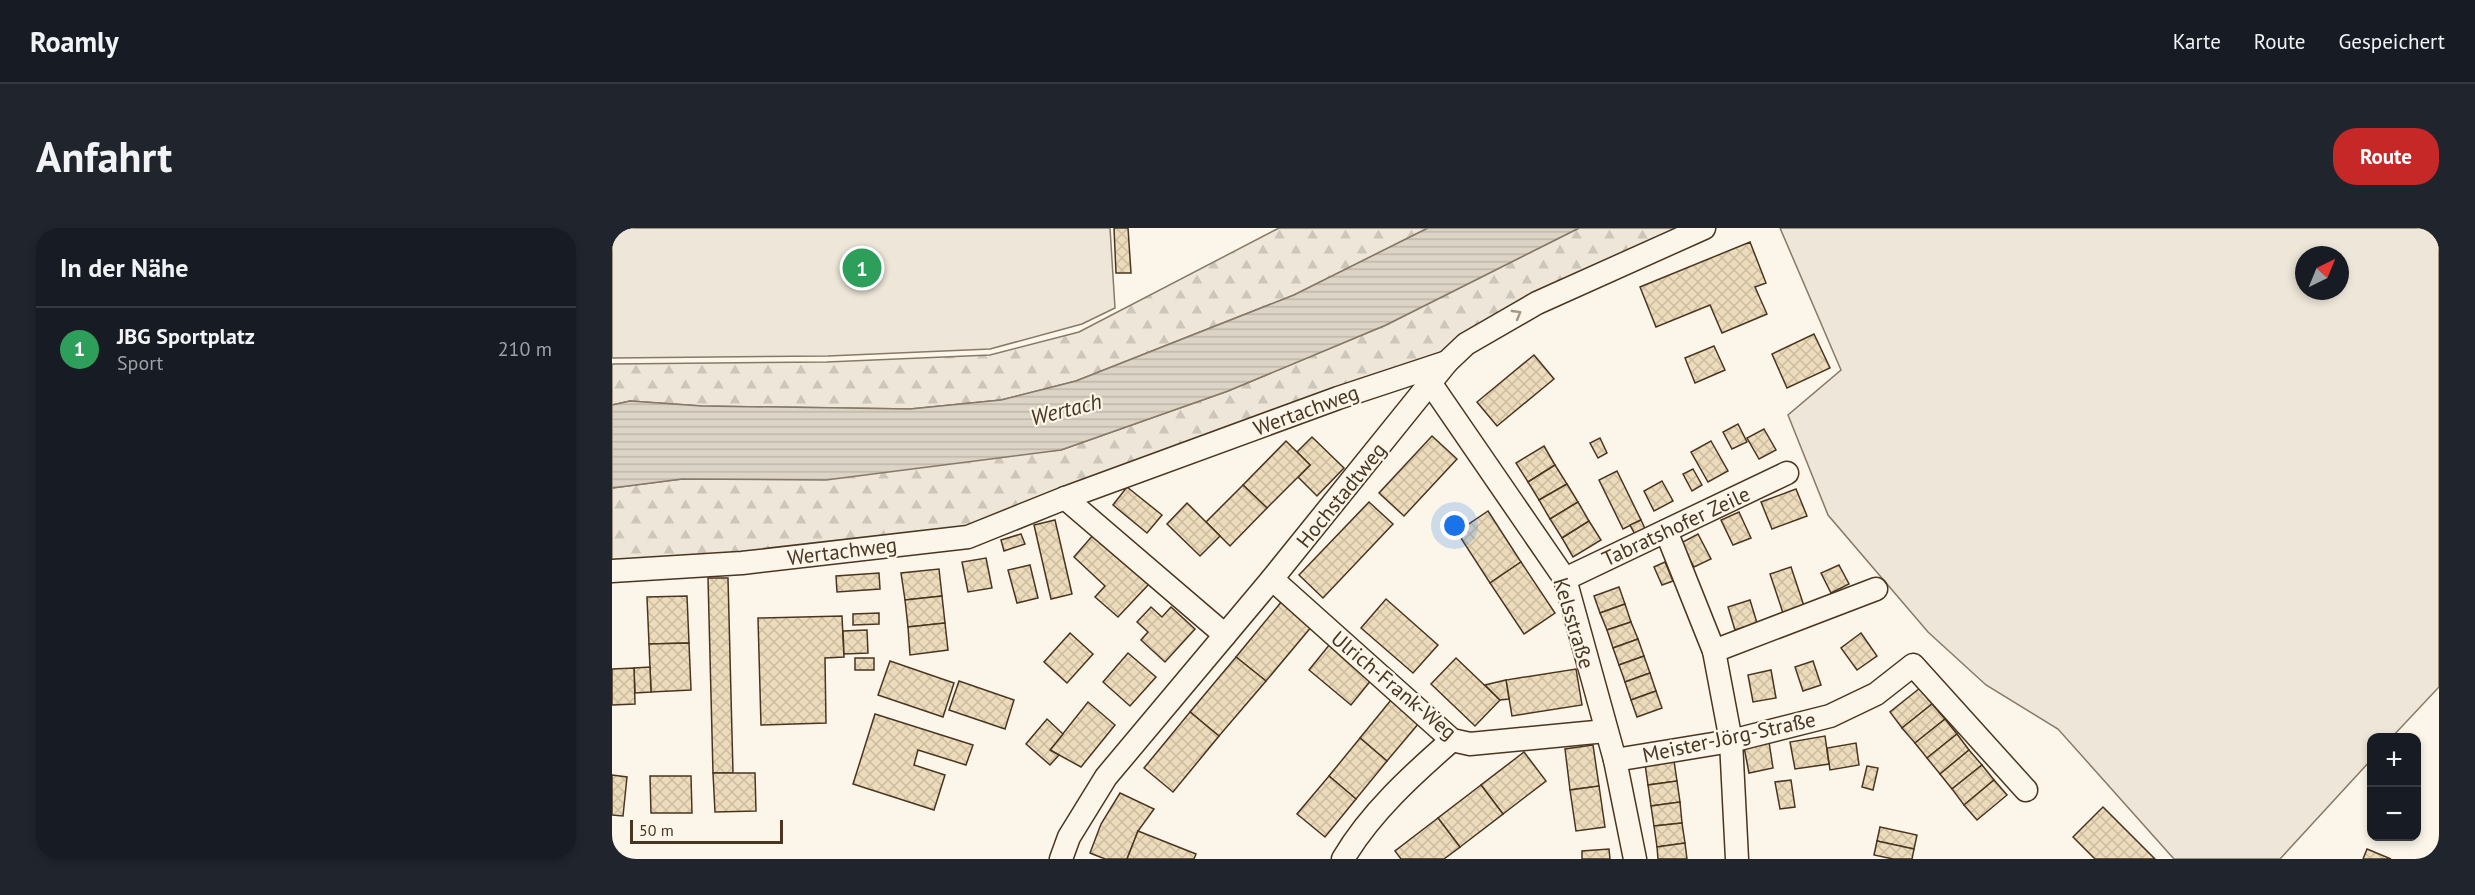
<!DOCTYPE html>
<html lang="de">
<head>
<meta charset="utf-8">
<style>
  :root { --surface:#171b24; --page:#20242c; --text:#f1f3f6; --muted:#9ea1a6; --line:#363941; --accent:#c62828 }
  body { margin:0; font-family:"PT Sans",sans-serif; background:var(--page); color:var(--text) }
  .controls { position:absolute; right:18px; bottom:18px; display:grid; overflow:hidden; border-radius:12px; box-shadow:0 3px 9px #0003 }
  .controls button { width:54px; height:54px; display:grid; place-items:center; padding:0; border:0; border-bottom:2px solid var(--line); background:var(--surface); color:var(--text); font:30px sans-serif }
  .compass { position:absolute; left:1683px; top:18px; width:54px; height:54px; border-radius:50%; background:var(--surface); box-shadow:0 3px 9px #0003; rotate:43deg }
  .scale { position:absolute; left:18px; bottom:15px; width:153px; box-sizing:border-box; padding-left:6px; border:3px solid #4a3520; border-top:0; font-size:16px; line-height:21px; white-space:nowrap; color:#4a3520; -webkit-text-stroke:4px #fbf6e9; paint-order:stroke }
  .you { position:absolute; left:843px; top:298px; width:21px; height:21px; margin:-15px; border:4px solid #fff; border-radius:50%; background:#1a73e8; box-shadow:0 0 0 9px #1a73e833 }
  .badge { display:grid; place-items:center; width:39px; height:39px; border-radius:50%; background:var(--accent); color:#fff; font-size:20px; font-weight:700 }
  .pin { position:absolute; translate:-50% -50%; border:3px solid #fff; box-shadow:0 2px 6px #0006 }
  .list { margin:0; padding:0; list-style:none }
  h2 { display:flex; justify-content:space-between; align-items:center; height:78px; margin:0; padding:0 24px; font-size:26px }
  h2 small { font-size:20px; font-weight:400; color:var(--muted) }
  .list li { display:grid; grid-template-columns:39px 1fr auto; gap:18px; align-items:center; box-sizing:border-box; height:84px; padding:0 24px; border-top:2px solid var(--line) }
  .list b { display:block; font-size:22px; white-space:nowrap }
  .list p { margin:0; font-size:20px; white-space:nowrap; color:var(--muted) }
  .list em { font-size:20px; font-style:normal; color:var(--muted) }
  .map { position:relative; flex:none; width:1827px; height:631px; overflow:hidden; border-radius:24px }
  header { display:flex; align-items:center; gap:36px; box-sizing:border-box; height:84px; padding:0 30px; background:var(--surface); border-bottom:2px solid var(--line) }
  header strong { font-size:28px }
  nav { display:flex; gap:33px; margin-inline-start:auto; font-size:21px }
  .intro { display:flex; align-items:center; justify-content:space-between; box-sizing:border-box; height:144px; padding:0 36px }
  h1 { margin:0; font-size:42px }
  .button { padding:15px 27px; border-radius:24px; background:var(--accent); color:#fff; font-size:21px; font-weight:700 }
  main { display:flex; gap:36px; padding:0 36px }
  aside { flex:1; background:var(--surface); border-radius:24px; box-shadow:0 3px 9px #0003 }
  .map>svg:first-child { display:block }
</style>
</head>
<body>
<header>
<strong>Roamly</strong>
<nav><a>Karte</a><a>Route</a><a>Gespeichert</a></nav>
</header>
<div class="intro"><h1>Anfahrt</h1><a class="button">Route</a></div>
<main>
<aside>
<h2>In der Nähe<small></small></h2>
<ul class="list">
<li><span class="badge" style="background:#2e9e5b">1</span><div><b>JBG Sportplatz</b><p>Sport</p></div><em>210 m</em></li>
</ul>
</aside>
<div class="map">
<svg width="1827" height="631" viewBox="0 0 1827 631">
  <defs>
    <pattern id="forest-firs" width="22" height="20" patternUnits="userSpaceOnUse" patternTransform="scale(1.5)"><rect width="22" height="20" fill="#ede6d9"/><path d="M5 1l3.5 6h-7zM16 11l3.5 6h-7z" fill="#cdc6ba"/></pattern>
    <pattern id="water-rules" width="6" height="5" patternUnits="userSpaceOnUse" patternTransform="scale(1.5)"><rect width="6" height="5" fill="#dcd4c6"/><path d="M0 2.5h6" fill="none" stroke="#beb7aa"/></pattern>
    <pattern id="building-cross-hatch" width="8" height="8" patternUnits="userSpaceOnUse" patternTransform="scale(1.5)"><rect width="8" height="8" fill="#ecdcbc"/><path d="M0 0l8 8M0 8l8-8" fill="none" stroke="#ccbda1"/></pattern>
  </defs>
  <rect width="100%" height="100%" fill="#fbf6e9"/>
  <!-- green -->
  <g fill="#ede6d9" stroke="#887966" stroke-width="1.5" fill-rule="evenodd">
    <polygon points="0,0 498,0 503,80 470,96 378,121 216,128 0,130"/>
    <path d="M1168 0H1827V459L1780 509H1760L1759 532 1668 631H1562L1446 501 1374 457 1316 404 1216 287 1176 187 1229 142ZM1692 27H1728V63H1692Z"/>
  </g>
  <!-- forest -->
  <g fill="url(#forest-firs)" stroke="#887966" stroke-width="1.5">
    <polygon points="667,0 816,0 682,67 464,153 389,172 298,181 90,178 18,173 0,177 0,136 215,134 378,127 467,104"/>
    <polygon points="967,0 1068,0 832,132 354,305 0,336 0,260 70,251 449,222 616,163 774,97"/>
  </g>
  <!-- water -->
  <polygon fill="url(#water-rules)" stroke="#887966" stroke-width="1.5" points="816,0 967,0 774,97 616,163 449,222 214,252 70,251 0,260 0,177 18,173 90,178 298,181 389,172 464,153 682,67"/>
  <!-- building -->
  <g fill="url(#building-cross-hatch)" stroke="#4a3520" stroke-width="1.5">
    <polygon points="502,0 516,0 519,45 504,45"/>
    <polygon points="1138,14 1154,55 1143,59 1155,86 1110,105 1098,77 1044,99 1028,59"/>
    <polygon points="1202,106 1218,140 1175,160 1160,126"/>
    <polygon points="1102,118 1113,142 1083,155 1073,130"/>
    <polygon points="922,127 942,151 885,198 865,174"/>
    <polygon points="1126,196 1135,214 1120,221 1111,204"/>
    <polygon points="1152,201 1164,222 1147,231 1135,210"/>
    <polygon points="820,208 845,231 792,288 767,265"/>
    <polygon points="700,209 732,240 705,268 686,249 698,237 685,224"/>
    <polygon points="988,210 995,225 986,230 978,215"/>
    <polygon points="674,213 698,237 655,280 631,257"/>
    <polygon points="1099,213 1116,243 1096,254 1079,224"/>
    <polygon points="932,218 943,237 916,254 904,235"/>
    <polygon points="943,237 955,256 927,272 916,254"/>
    <polygon points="1081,241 1090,257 1080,263 1071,246"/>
    <polygon points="1005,243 1029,292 1011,301 987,252"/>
    <polygon points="1050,253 1061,273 1042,283 1032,263"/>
    <polygon points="955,256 966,274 938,291 927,272"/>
    <polygon points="631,257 655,280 618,318 594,294"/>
    <polygon points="515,259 550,287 535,305 501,277"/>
    <polygon points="1184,261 1195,288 1160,301 1149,274"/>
    <polygon points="757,274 781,296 711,370 687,347"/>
    <polygon points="966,274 977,293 950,310 938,291"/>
    <polygon points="575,275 608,308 588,328 555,296"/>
    <polygon points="876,283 909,334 878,355 845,304"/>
    <polygon points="1127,284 1139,310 1121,317 1109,292"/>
    <polygon points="443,292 460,366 439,371 422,297"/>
    <polygon points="1029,292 1036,307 1026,312 1018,297"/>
    <polygon points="977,293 989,312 961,329 950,310"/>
    <polygon points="409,306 413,316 392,323 389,312"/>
    <polygon points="482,306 537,356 506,389 483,369 493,358 462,329"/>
    <polygon points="1086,306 1099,331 1082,339 1069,315"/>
    <polygon points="374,330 380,360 356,364 350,334"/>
    <polygon points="909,334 943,385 912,406 878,355"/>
    <polygon points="1053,334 1061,353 1050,357 1042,339"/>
    <polygon points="418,337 426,370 405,375 396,342"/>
    <polygon points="1227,337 1237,356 1219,365 1209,345"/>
    <polygon points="1179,339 1192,378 1171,385 1158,346"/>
    <polygon points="327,341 330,368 293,372 289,345"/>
    <polygon points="267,345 268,361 225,364 224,348"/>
    <polygon points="96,350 116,350 121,545 101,545"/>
    <polygon points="1007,359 1013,376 988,385 982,368"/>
    <polygon points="75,368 77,415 37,416 35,369"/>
    <polygon points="330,368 333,395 296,399 293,372"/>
    <polygon points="774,371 826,417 801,445 749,400"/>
    <polygon points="1138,372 1145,395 1123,402 1116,379"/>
    <polygon points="670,373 700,398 654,453 624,429"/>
    <polygon points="1013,376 1019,394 995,402 988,385"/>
    <polygon points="539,379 550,389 559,379 583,401 553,434 529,412 536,404 525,394"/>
    <polygon points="267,385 267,396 241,397 241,386"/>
    <polygon points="230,388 232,429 213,430 214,495 149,497 146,390"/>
    <polygon points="1019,394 1026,411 1001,420 995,402"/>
    <polygon points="333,395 336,422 298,427 296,399"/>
    <polygon points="255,402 256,425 232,426 231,403"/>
    <polygon points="458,405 481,426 455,455 432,434"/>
    <polygon points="1249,405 1265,428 1245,442 1229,420"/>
    <polygon points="1026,411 1032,428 1007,437 1001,420"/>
    <polygon points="77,415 79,462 39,464 37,416"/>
    <polygon points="718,416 760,451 739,477 697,442"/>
    <polygon points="516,425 544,449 518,478 491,454"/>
    <polygon points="1032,428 1038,445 1013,454 1007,437"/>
    <polygon points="624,429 654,453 607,508 578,484"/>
    <rect x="243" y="430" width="19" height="12"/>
    <polygon points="844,430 888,472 863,498 819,456"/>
    <polygon points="278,433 342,455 331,489 266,467"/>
    <polygon points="1201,433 1209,457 1191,463 1183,439"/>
    <polygon points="38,439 39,464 23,465 22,440"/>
    <polygon points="22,440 23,476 0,477 0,441"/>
    <polygon points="964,441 970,477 900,488 894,452"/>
    <polygon points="1159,442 1164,470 1141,474 1136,447"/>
    <polygon points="1038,445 1044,463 1019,472 1013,454"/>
    <polygon points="894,452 897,471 888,472 873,457"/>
    <polygon points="347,453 402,472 393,501 337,482"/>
    <polygon points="1308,460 1320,476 1290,500 1278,484"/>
    <polygon points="1044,463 1050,480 1025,489 1019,472"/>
    <polygon points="779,472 807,495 775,533 748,510"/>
    <polygon points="476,474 503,497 469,539 438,522"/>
    <polygon points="1320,476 1333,491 1303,515 1290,500"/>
    <polygon points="578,484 607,508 561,564 532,540"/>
    <polygon points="263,486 361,517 354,537 306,522 302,537 333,547 322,582 241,556"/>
    <polygon points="435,491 451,506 438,522 447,527 438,537 414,516"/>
    <polygon points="1333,491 1345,506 1315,530 1303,515"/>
    <polygon points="1345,506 1357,522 1328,546 1315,530"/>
    <polygon points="1213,508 1217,536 1183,541 1178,514"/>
    <polygon points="748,510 775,533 744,571 717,548"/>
    <polygon points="1157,514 1161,540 1137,545 1132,519"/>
    <polygon points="1244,515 1247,537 1218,542 1215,520"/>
    <polygon points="981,517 987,558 958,562 953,521"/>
    <polygon points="1357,522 1370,537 1340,561 1328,546"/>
    <polygon points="912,524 934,553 891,586 869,557"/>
    <polygon points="1062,533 1065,553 1036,557 1033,536"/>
    <polygon points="1370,537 1382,552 1352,577 1340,561"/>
    <polygon points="1255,538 1266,540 1261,562 1250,559"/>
    <polygon points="101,545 143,545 144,583 103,584"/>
    <polygon points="0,547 15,549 11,588 0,587"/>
    <polygon points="38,548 79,548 80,585 39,585"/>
    <polygon points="717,548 744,571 713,609 685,586"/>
    <polygon points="1179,552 1183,579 1168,581 1163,554"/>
    <polygon points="1382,552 1395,567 1365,592 1352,577"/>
    <polygon points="1065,553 1068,574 1039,578 1036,557"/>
    <polygon points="869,557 891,586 848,619 826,590"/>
    <polygon points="987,558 993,599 964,603 958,562"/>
    <polygon points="508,565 542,581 526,603 515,631 493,631 478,625 489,596"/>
    <polygon points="1068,574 1070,595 1042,598 1039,578"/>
    <polygon points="1491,579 1543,631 1483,631 1461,609"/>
    <polygon points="826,590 848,619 832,631 789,631 783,623"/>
    <polygon points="1070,595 1073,615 1045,619 1042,598"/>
    <polygon points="1268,599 1305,607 1302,621 1265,613"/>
    <polygon points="526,603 584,626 582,631 515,631"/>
    <polygon points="1265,613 1302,621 1300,631 1281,631 1262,627"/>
    <polygon points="1073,615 1075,631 1046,631 1045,619"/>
    <polygon points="997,621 998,631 970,631 970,623"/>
    <polygon points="1755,621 1779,631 1751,631"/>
  </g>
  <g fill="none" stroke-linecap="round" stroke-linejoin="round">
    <!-- minor casing -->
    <g stroke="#4a3520" stroke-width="25">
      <g id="minor">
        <polyline points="819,156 953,351 1003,532 1023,631"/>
        <polyline points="453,270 613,407"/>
        <polyline points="1054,303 1102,423 1119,513 1125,631"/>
        <polyline points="0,343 130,335 356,309 453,270 726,170 835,134"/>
        <polyline points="660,351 840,512 858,516 994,503"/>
        <polyline points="953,351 1175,245"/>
        <polyline points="1102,423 1264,361"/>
        <polyline points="1003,532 1119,513 1218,488 1264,466 1301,437 1414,562"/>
        <polyline points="449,631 457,609 494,549 660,351 835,134 854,116 925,75 1092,0"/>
        <path d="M731 631C758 585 800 547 840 512"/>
      </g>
    </g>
    <!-- minor -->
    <use href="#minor" stroke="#fbf6e9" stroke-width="22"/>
  </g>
  <!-- one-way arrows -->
  <defs><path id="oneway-chevron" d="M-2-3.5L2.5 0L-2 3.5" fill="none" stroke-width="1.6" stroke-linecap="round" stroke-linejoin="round" transform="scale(1.5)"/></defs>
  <use stroke="#a29684" href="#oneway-chevron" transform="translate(905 86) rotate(-30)"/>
  <g text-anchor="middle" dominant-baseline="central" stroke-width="4.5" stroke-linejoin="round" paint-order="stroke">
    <!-- street labels -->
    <g font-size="21" fill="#4a3520" stroke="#fbf6e9">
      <text transform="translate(694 182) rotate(-20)">Wertachweg</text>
      <text transform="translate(729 267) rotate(-51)">Hochstadtweg</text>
      <text transform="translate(1064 298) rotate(-25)">Tabratshofer Zeile</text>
      <text transform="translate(230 323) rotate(-7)">Wertachweg</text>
      <text transform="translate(962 395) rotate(73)">Kelsstraße</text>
      <text transform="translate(782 457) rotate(40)">Ulrich-Frank-Weg</text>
      <text transform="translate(1117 509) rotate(-12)">Meister-Jörg-Straße</text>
    </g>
    <!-- water labels -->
    <g font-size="22" font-style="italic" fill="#4a3520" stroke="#fbf6e9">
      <text transform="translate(454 181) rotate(-14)">Wertach</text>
    </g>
  </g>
</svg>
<div class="controls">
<button>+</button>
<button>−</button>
</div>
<svg class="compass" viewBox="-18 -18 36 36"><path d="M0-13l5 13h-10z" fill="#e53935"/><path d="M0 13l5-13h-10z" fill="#9ea1a6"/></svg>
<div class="scale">50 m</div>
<div class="you"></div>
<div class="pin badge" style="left:250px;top:40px;background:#2e9e5b">1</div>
</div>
</main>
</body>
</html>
